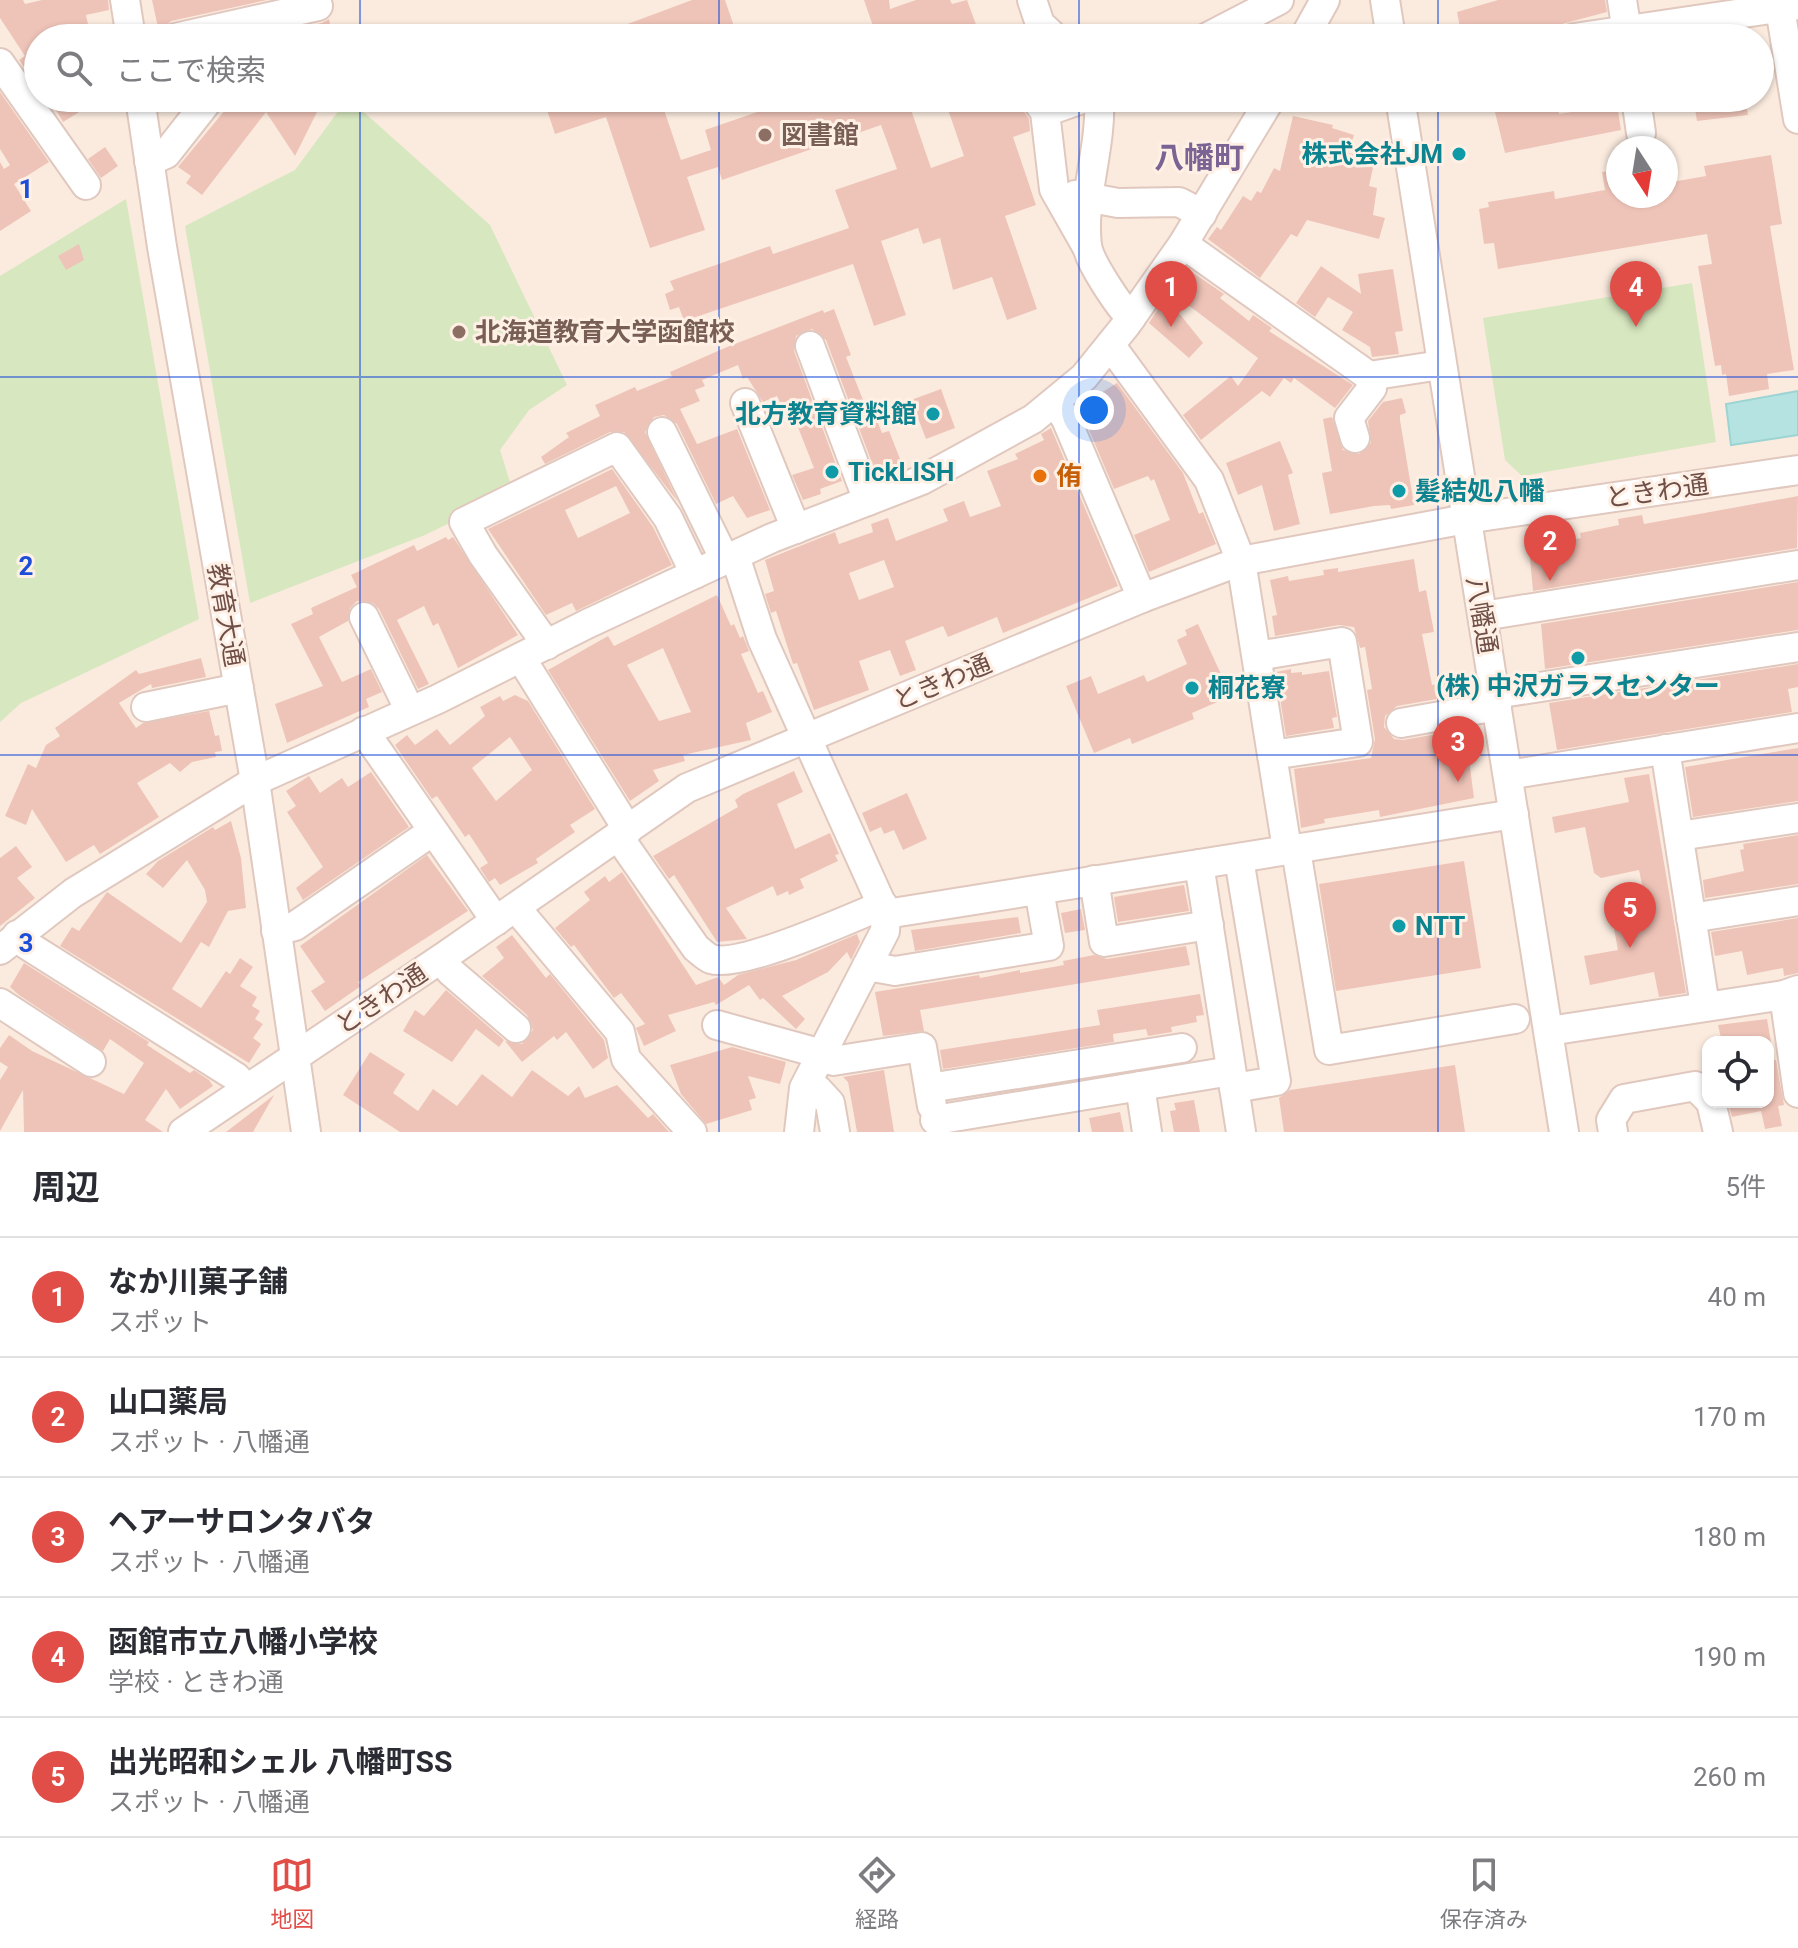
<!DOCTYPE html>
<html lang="ja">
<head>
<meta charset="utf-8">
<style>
  :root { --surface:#fff; --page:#f2f2f3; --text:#2b2b33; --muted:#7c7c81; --line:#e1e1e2; --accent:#e14e48 }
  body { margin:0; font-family:Roboto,"Noto Sans JP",sans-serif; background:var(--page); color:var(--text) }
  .controls { position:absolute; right:24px; bottom:24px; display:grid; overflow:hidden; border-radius:16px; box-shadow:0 2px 6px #0004 }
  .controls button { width:72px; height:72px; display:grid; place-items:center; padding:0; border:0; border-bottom:2px solid var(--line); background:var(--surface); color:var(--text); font:40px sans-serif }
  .compass { position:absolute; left:1606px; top:136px; width:72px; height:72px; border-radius:50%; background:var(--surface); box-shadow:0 2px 6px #0004; rotate:168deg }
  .you { position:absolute; left:1094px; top:410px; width:28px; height:28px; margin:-20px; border:6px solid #fff; border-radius:50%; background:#1a73e8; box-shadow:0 0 0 12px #1a73e833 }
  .badge { display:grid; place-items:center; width:52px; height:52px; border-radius:50%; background:var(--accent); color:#fff; font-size:26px; font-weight:700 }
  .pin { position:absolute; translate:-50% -66px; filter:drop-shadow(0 2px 4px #0008) }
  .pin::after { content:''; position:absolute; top:42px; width:28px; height:24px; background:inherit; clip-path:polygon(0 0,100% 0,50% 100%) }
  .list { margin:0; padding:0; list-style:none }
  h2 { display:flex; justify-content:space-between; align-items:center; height:104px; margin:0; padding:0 32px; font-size:34px }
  h2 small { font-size:26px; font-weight:400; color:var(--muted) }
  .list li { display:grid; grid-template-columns:52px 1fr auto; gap:24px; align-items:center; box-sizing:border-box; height:120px; padding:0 32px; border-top:2px solid var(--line) }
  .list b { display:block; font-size:30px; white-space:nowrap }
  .list p { margin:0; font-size:26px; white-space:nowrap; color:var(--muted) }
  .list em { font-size:26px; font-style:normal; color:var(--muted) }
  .icon { flex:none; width:44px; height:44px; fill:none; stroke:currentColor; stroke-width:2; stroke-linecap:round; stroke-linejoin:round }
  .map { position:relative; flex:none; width:1798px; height:1132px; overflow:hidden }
  .search { position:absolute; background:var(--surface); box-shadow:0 2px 6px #0004; left:24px; right:24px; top:24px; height:88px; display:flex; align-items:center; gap:20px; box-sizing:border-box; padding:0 28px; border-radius:44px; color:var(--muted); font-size:30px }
  .sheet { height:704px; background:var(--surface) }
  nav { display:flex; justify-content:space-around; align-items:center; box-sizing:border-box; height:112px; border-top:2px solid var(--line); background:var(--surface); font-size:22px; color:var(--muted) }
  nav a { display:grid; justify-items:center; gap:4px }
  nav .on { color:var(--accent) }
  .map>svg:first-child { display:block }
</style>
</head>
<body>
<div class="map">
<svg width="1798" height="1132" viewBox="0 0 1798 1132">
  <rect width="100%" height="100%" fill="#fbebdf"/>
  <!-- green -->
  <g fill="#d7e7bf">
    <polygon points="348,98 490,225 567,385 529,410 500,450 513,492 425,535 250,603 185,226 295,170"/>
    <polygon points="126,199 199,619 21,703 0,722 0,276"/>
    <polygon points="1692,283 1716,442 1522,476 1505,460 1483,318"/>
  </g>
  <!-- water -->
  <polygon fill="#b5e3e1" stroke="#9cd4d3" stroke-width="2" points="1798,391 1798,435 1731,445 1726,404"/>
  <!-- building -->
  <g fill="#efc4b8" fill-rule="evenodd">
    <polygon points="0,0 23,0 25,4 42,0 108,0 109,10 86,15 91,38 38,38 38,75 34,69 28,73 19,60 25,56 0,18"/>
    <polygon points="152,0 267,0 171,21 159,32"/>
    <polygon points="692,0 725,0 738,38 590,38"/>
    <polygon points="864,0 889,0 890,9 916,0 950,0 952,4 967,0 981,38 877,38"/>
    <polygon points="1498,0 1605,0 1607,12 1543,29 1462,38 1457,12"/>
    <polygon points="329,19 333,38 253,38 322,23"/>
    <polygon points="0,92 49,162 14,184 31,211 0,231 0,162 4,169 10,165 0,149"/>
    <polygon points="49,98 102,98 63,122"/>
    <polygon points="235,98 324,98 295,156 266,112 202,195 186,183 191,176 178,167"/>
    <polygon points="543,98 660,98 681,160 711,150 705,130 798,98 907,98 931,168 964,156 944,98 1001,98 1006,112 1021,107 1029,119 1030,131 1013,137 1036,205 1005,216 1037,309 1007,320 992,277 953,290 940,238 923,244 918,228 881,241 906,315 874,326 853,264 684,321 679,307 670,310 665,294 674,290 670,281 770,246 773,254 849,228 835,190 897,169 881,125 722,180 718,167 687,177 705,230 650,248 606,117 555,134"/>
    <polygon points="1501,98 1556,98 1559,114 1591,109 1589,98 1616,98 1621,130 1505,153 1492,100"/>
    <polygon points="1719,98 1745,98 1748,115 1697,121 1694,103"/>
    <polygon points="1293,116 1333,125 1332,128 1354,135 1348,153 1375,159 1369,186 1377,188 1373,215 1385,218 1379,239 1307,220 1297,237 1291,234 1260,278 1208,239 1217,227 1221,230 1243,196 1251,201 1257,191 1261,193 1274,168 1280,171"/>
    <polygon points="105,147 118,166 101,178 88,159"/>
    <polygon points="1771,155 1782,224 1770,226 1794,370 1767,374 1769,389 1729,396 1726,374 1722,375 1721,365 1715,366 1698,266 1712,264 1707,234 1498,269 1494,243 1484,244 1479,209 1489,207 1488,202 1554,191 1555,199 1605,190 1602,172 1618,170 1618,196 1666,196 1666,183 1706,176 1704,166"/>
    <polygon points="79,244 84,260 66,270 58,256"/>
    <polygon points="1321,266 1361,294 1358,274 1393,269 1403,331 1395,332 1399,354 1372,357 1370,347 1342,330 1353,312 1328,297 1315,317 1296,303"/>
    <polygon points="1192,272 1224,294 1220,298 1249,321 1253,315 1272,328 1269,331 1353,385 1335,408 1294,378 1291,383 1284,378 1270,397 1262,391 1201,440 1183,415 1231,376 1238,386 1258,358 1175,295"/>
    <polygon points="1170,302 1203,343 1189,358 1149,323 1161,304 1166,308"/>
    <polygon points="834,309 851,355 846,357 865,405 870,403 882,433 889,431 904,469 878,479 826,340 812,329 796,336 794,351 842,481 820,489 821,494 803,500 792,475 814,468 792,412 785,415 777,396 763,402 747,377 743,379 738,365 702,380 705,386 695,390 700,401 680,409 697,444 737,429 770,510 747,518 733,496 716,504 677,424 664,415 654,417 645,432 678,502 624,432 610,432 545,464 541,457 569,437 566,433 600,416 595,405 635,387 637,391 672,377 670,372 727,347 823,310 824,313"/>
    <polygon points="1117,383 1183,473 1199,514 1203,512 1216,544 1149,572 1134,535 1170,520 1154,479 1151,481 1148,476 1114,489 1082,413 1088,408 1085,403"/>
    <polygon points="941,389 955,428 926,439 911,400"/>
    <polygon points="1402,398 1406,413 1400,415 1400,420 1414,505 1391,509 1390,505 1374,506 1330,514 1322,473 1332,471 1323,419 1332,417 1343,450 1359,454 1371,443 1368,421 1383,402"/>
    <path d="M1051 428 1118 586 1003 633 997 617 948 637 943 626 905 641 916 670 900 676 890 650 859 661 869 690 814 710 797 663 793 664 776 611 771 613 765 594 774 591 765 560 835 532 839 544 873 532 871 524 888 518 896 541 948 521 943 509 964 501 970 517 1001 506 987 471 1018 459 1015 454 1044 440 1041 434ZM884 560 894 587 859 600 849 573Z"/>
    <polygon points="1280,441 1293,473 1288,475 1300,524 1274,531 1262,485 1238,495 1226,463"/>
    <path d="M612 469 653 527 672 565 576 611 572 603 546 615 488 529ZM616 486 630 513 578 538 565 510Z"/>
    <polygon points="1798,496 1797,548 1533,591 1529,548 1581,538 1580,533 1619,525 1618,519 1642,515 1644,524"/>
    <polygon points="446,537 448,540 453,537 518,635 458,668 438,623 433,626 424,606 397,620 429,684 418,689 379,609 373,603 357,601 350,608 348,621 319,637 342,682 371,669 382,692 366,699 369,707 287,743 275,704 323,686 291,624 313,614 311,608 357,587 351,575 414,545 417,551"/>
    <polygon points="1414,559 1419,592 1426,590 1434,632 1422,634 1432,685 1451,682 1454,696 1397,706 1385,716 1384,727 1394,739 1403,740 1465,729 1474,798 1380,817 1379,810 1324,819 1325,823 1301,828 1294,769 1371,758 1375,739 1367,690 1372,689 1365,647 1360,648 1354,627 1339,625 1275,636 1272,616 1277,615 1270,580 1288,576 1289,581 1324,575 1323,570 1338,568 1338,572"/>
    <polygon points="1798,582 1798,630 1545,669 1541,624"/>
    <path d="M717 595 731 626 734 624 740 638 743 636 749 651 741 654 758 693 763 691 772 712 746 723 751 740 683 755 685 761 653 770 659 781 630 801 548 670 608 636 614 646ZM663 648 691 712 659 721 627 665Z"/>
    <polygon points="1198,624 1231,696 1192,713 1194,719 1132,744 1130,738 1094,753 1066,686 1091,676 1098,694 1144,675 1147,682 1187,664 1177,640 1187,635 1185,630"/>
    <polygon points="201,658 206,677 152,688 151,684 119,703 136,728 143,723 209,711 215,736 219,735 222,751 215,752 216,757 192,762 180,772 170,763 137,783 159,817 100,854 94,845 66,862 32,809 26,825 5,816 28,764 36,768 46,745 60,736 55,728 136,670 139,674"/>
    <polygon points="1798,664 1798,687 1788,689 1792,712 1557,750 1549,703"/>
    <polygon points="1291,669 1291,673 1302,672 1302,675 1329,671 1337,717 1332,718 1334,728 1286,736 1276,672"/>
    <path d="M515 695 528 701 595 809 570 825 575 832 536 859 538 863 500 885 495 878 489 882 480 868 488 863 469 834 465 837 437 796 432 799 395 745 407 735 415 745 437 729 450 745 485 716 480 707 500 696 503 701ZM510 737 532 770 496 801 472 768Z"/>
    <polygon points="1798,748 1798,801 1693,817 1685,767"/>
    <polygon points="794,771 803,792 777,804 795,849 830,833 839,854 835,855 838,861 800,879 804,888 789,895 788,891 777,896 773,886 726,908 747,939 717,942 674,875 669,879 653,856 738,807 735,800 743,794"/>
    <polygon points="371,772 409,827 303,900 296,888 323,867 287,812 296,806 286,791 309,776 320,793 342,778 348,787"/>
    <polygon points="1649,774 1686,993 1659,997 1654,972 1590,985 1584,956 1618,950 1612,918 1647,909 1639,870 1601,878 1594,873 1585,827 1555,833 1552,817 1629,802 1624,778"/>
    <polygon points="907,793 927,839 903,850 894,830 884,834 881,827 870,832 862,813"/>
    <polygon points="231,821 241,858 246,908 228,911 209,947 201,942 172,989 201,1008 226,971 230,974 240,958 253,967 240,986 257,997 252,1006 260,1011 255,1019 263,1024 253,1038 261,1044 249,1063 60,946 72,927 79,931 107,892 181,943 207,902 205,890 187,860 163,888 146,874 158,861 213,827 215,830"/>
    <polygon points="1798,835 1798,884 1705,898 1703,880 1744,871 1740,850 1744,849 1743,844"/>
    <polygon points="16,846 32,867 17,878 35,898 0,926 0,858"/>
    <polygon points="427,855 468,911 358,982 361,986 325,1011 311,991 325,982 300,946"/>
    <polygon points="1464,861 1481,968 1336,991 1319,884"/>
    <polygon points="622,872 696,985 718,977 724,985 738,975 796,960 857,934 860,942 851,960 847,952 828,972 782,996 805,1019 796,1029 763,998 760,1000 749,985 716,1005 714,1002 668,1015 676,1031 644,1046 636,1028 645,1024 621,993 614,998 574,945 571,947 555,928 590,900 584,892 605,876 609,882"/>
    <polygon points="1184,885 1189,911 1118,922 1114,897"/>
    <polygon points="1081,909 1085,930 1065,933 1061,913"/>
    <polygon points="1018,917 1021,933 915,951 911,930"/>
    <polygon points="1798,918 1798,973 1784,976 1783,968 1747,975 1742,951 1715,956 1711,932"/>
    <polygon points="512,935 546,978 550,974 604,1040 608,1058 593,1069 566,1032 557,1040 554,1036 522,1062 505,1041 522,1044 533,1030 527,1015 482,976 504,958 496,947"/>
    <polygon points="1186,946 1190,965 920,1010 924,1031 883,1036 875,992 979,975 980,978 1020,970 1020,973 1064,965 1063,961 1094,955 1107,959"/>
    <polygon points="24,963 149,1042 147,1045 190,1073 194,1070 209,1080 213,1086 180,1109 166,1089 145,1120 163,1132 24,1132 23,1090 0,1131 0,1080 8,1067 0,1062 0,1048 9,1035 32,1051 124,1094 144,1063 110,1039 103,1051 19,995 10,987"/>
    <polygon points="446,990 504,1040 499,1047 476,1029 452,1062 403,1031 415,1010 424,1016"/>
    <polygon points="1200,994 1204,1015 1196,1016 1197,1022 1171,1027 1172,1032 1148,1036 1146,1029 1113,1034 1114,1042 943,1069 940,1050 1100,1025 1097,1010"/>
    <polygon points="1767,1019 1771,1042 1722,1042 1718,1025"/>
    <polygon points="732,1047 786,1062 780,1084 748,1076 756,1098 749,1100 752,1110 706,1124 681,1094 670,1065"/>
    <polygon points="370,1052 405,1074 393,1093 418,1111 433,1089 457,1106 482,1074 512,1097 532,1070 568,1096 579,1086 585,1098 617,1085 648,1118 653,1114 669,1132 400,1132 343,1095"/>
    <polygon points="1776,1060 1784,1105 1778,1106 1782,1126 1765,1129 1761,1111 1732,1117 1728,1102 1768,1102 1768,1061"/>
    <polygon points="1455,1065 1465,1132 1284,1132 1279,1098 1290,1090"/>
    <polygon points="884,1070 894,1132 857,1132 848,1082 843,1077"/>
    <polygon points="274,1095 253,1132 226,1132"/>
    <polygon points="1194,1100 1200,1132 1174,1132 1170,1111 1176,1110 1174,1103"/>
    <polygon points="1120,1112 1124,1132 1092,1132 1089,1118"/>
  </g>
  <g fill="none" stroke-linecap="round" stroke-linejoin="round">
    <!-- minor casing -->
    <g stroke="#e0c8bf" stroke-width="32">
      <g id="minor">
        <polyline points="125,0 131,38"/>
        <polyline points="1032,0 1040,24 1055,38"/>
        <polyline points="1385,0 1391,38"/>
        <polyline points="1622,0 1628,38"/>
        <polyline points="1780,8 1798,119"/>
        <polyline points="175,38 318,6 316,0"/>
        <polyline points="1206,38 1279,0"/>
        <polyline points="1304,38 1325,0"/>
        <polyline points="1574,38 1798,5"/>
        <polyline points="0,63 86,185"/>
        <polyline points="140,98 162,247 255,781 306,1132"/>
        <polyline points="1035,98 1045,112 1054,189 1087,247"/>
        <path d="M1099 98C1102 147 1081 200 1087 245 1089 262 1119 306 1131 318"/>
        <polyline points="1400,98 1564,1132"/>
        <polyline points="1636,98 1641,133"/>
        <polyline points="1045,112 1085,98"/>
        <polyline points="149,161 166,154 210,98"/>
        <polyline points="1075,195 1118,203 1179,202 1202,214"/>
        <polyline points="1183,244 1369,376 1441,365"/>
        <polyline points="810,346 868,501"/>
        <polyline points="1111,346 1209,480 1241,561 1287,849"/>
        <polyline points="1055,402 1066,419 1142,598"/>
        <polyline points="745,403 796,529"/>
        <polyline points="662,432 725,560"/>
        <polyline points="1355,438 1349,418 1372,388 1369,376"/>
        <polyline points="735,556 762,639 886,914 885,931 804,1088 799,1132"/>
        <polyline points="1483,616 1798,565"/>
        <polyline points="364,617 410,711"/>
        <polyline points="547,645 483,555 464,522 617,447 668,518 695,574"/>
        <polyline points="1257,656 1342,642 1358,742 1272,755"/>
        <polyline points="521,658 628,830"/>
        <polyline points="1495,694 1798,647"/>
        <polyline points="146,707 239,688"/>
        <polyline points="1401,723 1497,706"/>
        <polyline points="364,731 496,921"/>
        <polyline points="1665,749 1705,1006"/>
        <polyline points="1508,775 1798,728"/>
        <path d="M618 836 696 948C700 951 706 957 711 959 740 969 851 918 883 905"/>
        <polyline points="1679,836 1798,818"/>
        <polyline points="1298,862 1329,1050 1515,1019"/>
        <polyline points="1199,864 1241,1132"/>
        <polyline points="1094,880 1104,942 1209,925"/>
        <polyline points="516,908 620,1032 626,1059 692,1132"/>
        <polyline points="886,914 1514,814"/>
        <polyline points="1691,918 1798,901"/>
        <polyline points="276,931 295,926 433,831"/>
        <polyline points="17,935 27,945 236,1077 247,1089"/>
        <polyline points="0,950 73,893 255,781 438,699 587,624 772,538 922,480 1033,419 1084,377 1126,325 1183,244 1271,98"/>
        <polyline points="441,959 451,972 516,1028"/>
        <polyline points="867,966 895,971 1049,946 1039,890"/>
        <polyline points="1784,995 1798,1093"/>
        <polyline points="0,1003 91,1062"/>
        <polyline points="717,1025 822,1054"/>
        <polyline points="1549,1031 1784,995 1798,990"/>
        <polyline points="833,1061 922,1047 932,1106"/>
        <polyline points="1140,1086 1147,1132"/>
        <polyline points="929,1088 1182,1048"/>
        <polyline points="1234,1088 1276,1081 1241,871"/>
        <polyline points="818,1090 830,1103 835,1132"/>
        <polyline points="1711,1102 1718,1132"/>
        <polyline points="935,1120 1231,1071"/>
        <polyline points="183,1132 445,956 687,788 1142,598 1241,561 1466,519 1798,470"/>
        <polyline points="1613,1132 1611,1120 1624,1099 1695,1086 1708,1099"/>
      </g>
    </g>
    <!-- minor -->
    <use href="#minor" stroke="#fff" stroke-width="28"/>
  </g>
  <!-- grid -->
  <path fill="none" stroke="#1d4ed8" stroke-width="2" stroke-opacity="0.55" d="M360 0V38M719 0V38M1079 0V38M1438 0V38M360 98V1132M719 98V1132M1079 98V1132M1438 98V1132M0 377H1798M0 755H1798"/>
  <!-- markers -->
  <g fill="#8d6e63" stroke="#fef0e5" stroke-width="3">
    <circle cx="765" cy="135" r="8"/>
    <circle cx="459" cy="332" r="8"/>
  </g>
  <g fill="#0f9aa8" stroke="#fef0e5" stroke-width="3">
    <circle cx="1459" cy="154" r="8"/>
    <circle cx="933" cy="414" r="8"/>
    <circle cx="832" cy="472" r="8"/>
    <circle cx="1399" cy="491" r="8"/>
    <circle cx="1578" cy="658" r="8"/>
    <circle cx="1192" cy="688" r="8"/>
    <circle cx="1399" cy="926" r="8"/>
  </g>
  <circle fill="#e8710a" stroke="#fef0e5" stroke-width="3" cx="1040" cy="476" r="8"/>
  <g text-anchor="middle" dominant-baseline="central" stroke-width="6" stroke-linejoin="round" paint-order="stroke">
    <!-- education labels -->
    <g font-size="26" font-weight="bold" fill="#785e54" stroke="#fef0e5" text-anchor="start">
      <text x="781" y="135">図書館</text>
      <text x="475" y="332">北海道教育大学函館校</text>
    </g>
    <!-- culture labels -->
    <g font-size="26" font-weight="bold" fill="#0d838f" stroke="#fef0e5" text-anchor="start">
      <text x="1443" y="154" text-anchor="end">株式会社JM</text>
      <text x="917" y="414" text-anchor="end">北方教育資料館</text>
      <text x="848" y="472">TickLISH</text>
      <text x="1415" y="491">髪結処八幡</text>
      <text x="1578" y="686" text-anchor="middle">(株) 中沢ガラスセンター</text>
      <text x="1208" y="688">桐花寮</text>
      <text x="1415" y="926">NTT</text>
    </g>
    <!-- food labels -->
    <g font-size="26" font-weight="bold" fill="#c56008" stroke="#fef0e5" text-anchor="start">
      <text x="1056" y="476">侑</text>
    </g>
    <!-- street labels -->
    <g font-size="26" fill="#704f48" stroke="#fef0e5">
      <text transform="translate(1657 491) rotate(-8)">ときわ通</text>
      <text transform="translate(226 615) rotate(80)">教育大通</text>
      <text transform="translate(1482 615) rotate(81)">八幡通</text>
      <text transform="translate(942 682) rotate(-23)">ときわ通</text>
      <text transform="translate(381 999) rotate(-34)">ときわ通</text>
    </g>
    <!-- quarter labels -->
    <g font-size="30" font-weight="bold" fill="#7b6493" stroke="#fef0e5">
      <text x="1199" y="157">八幡町</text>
    </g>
  </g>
  <g font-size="26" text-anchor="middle" font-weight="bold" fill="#1d4ed8" stroke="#fef0e5" stroke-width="6" stroke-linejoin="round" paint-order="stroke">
    <text x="26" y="198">1</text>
    <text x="26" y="575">2</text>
    <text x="26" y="952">3</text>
  </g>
</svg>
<div class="controls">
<button><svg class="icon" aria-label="locate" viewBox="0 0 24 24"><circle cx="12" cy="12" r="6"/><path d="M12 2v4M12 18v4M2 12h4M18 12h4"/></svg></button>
</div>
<svg class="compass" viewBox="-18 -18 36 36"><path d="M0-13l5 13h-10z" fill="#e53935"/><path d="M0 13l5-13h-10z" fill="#7c7c81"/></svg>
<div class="you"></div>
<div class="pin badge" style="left:1171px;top:327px">1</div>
<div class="pin badge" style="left:1550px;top:581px">2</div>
<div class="pin badge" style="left:1458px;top:782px">3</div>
<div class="pin badge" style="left:1636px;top:327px">4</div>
<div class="pin badge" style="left:1630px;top:948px">5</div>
<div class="search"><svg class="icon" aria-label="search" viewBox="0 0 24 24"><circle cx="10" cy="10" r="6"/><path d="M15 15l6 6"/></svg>ここで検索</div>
</div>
<section class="sheet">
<h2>周辺<small>5件</small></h2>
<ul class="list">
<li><span class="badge">1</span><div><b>なか川菓子舗</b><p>スポット</p></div><em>40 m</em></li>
<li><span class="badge">2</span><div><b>山口薬局</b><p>スポット · 八幡通</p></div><em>170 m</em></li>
<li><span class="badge">3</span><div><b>ヘアーサロンタバタ</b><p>スポット · 八幡通</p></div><em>180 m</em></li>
<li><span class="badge">4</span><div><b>函館市立八幡小学校</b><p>学校 · ときわ通</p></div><em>190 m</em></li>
<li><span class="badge">5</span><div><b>出光昭和シェル 八幡町SS</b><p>スポット · 八幡通</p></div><em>260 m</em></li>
</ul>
</section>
<nav>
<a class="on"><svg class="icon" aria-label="map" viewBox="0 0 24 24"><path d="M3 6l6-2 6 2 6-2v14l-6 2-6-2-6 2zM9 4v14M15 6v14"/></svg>地図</a>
<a><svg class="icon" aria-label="directions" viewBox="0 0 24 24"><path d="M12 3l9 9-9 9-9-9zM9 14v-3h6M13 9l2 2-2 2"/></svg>経路</a>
<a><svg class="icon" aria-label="saved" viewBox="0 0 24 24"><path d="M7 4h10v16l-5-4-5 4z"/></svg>保存済み</a>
</nav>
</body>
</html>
